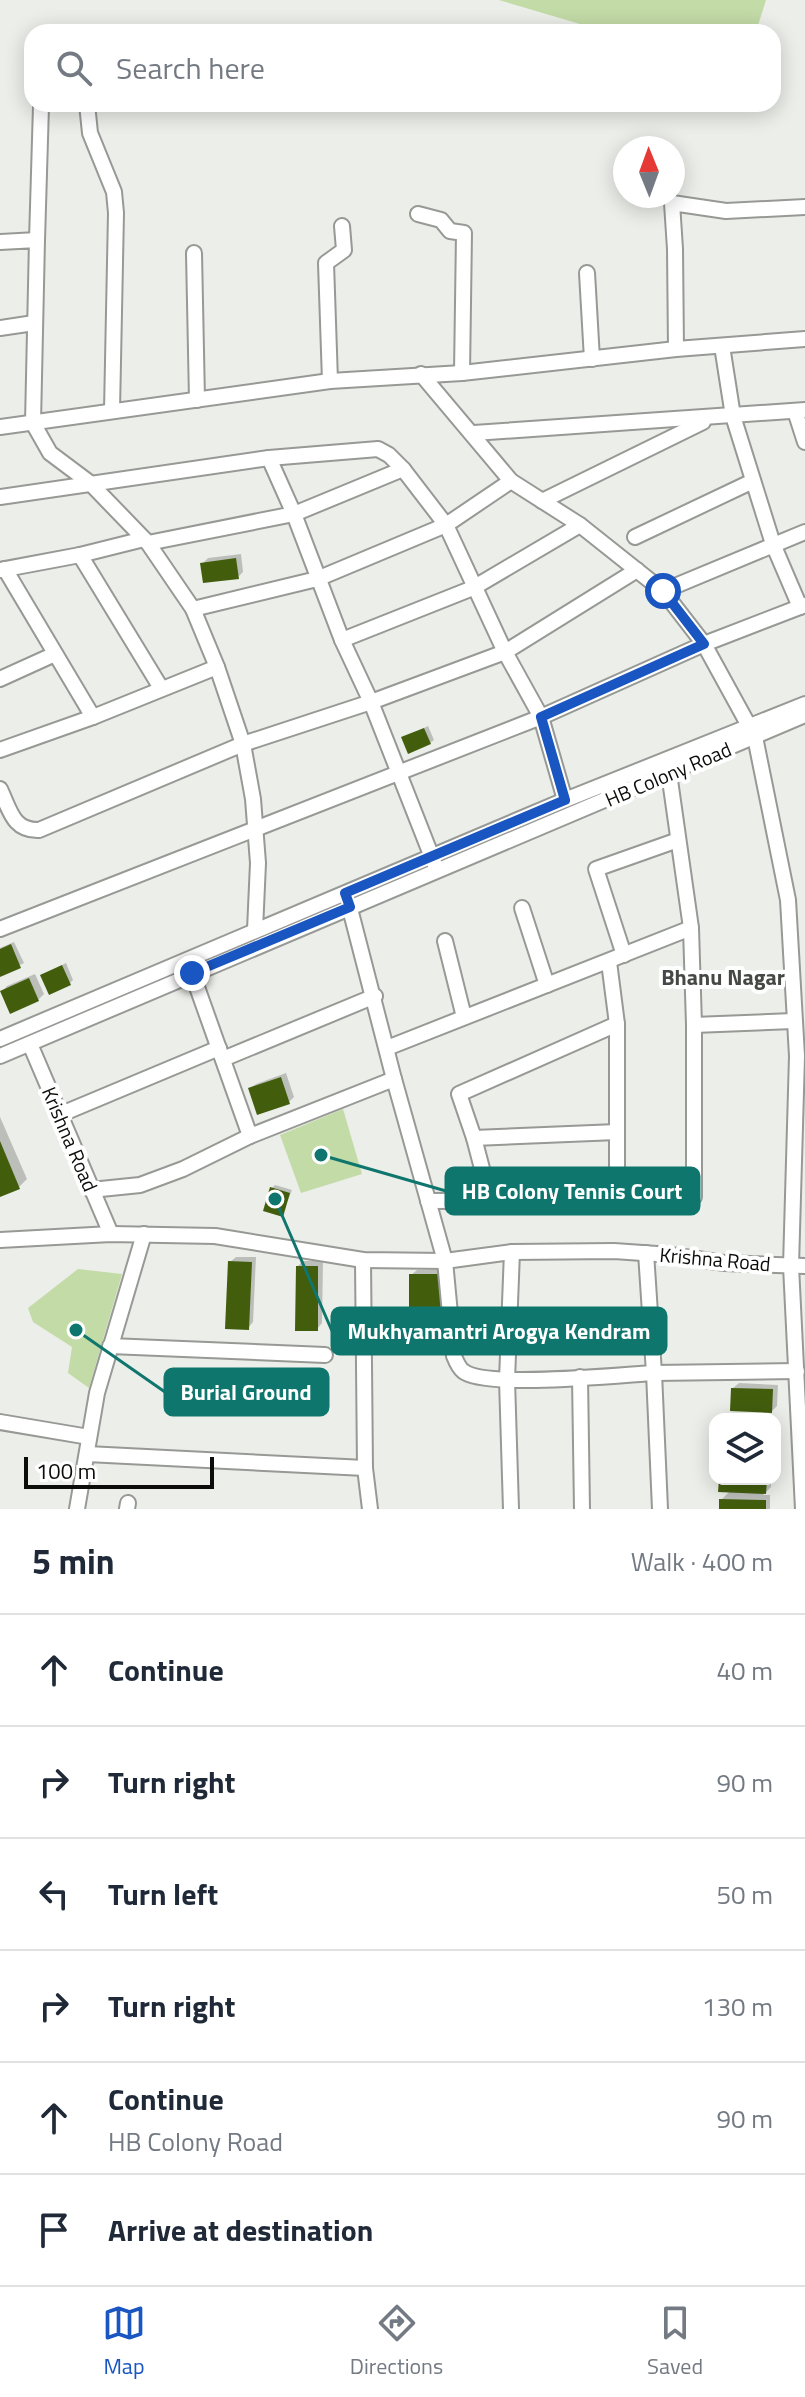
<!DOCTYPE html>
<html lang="en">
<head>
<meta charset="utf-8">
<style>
  :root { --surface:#fff; --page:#f6f6f7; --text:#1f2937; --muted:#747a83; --line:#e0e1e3; --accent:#1956c1 }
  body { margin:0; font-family:"Titillium Web",sans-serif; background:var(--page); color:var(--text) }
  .controls { position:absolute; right:24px; bottom:24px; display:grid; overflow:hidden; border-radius:16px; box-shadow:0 4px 20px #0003 }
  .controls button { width:72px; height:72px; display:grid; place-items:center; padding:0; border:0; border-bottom:2px solid var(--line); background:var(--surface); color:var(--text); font:40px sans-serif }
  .compass { position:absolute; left:613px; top:136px; width:72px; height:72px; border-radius:50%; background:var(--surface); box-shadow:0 4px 20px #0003; rotate:359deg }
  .scale { position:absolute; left:24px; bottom:20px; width:190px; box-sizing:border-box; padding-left:8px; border:4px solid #0c0d0b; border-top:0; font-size:22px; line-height:28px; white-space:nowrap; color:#0c0d0b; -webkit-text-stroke:6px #fff; paint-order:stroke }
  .stop { position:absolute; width:24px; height:24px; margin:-18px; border:6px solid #1956c1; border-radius:50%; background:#fff }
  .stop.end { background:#1956c1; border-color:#fff; box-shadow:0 2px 8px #0008 }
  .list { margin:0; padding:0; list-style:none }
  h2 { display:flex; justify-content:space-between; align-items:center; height:104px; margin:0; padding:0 32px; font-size:34px }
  h2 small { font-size:26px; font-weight:400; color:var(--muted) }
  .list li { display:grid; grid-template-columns:52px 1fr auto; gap:24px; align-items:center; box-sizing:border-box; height:112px; padding:0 32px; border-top:2px solid var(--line) }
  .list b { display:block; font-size:30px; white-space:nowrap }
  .list p { margin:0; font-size:26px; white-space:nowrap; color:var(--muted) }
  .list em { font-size:26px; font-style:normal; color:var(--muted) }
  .icon { flex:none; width:44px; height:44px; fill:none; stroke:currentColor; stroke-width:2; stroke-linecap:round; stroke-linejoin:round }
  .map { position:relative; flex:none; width:805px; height:1509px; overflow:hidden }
  .search { position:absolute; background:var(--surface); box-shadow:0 4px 20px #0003; left:24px; right:24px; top:24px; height:88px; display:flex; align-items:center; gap:20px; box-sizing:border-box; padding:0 28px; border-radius:24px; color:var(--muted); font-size:30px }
  .sheet { height:776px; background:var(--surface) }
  nav { display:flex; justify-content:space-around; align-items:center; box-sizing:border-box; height:112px; border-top:2px solid var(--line); background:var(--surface); font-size:22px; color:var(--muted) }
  nav a { display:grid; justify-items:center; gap:4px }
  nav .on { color:var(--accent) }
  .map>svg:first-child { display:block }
</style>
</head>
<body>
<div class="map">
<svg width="805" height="1509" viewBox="0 0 805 1509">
  <rect width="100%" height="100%" fill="#eceee9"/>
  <!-- green -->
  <g fill="#c3dba7">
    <polygon points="499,0 766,0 756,32 607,32"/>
    <polygon points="343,1109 362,1174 301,1193 280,1135"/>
    <polygon points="78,1269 122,1274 89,1388 68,1373 72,1347 33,1322 28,1308"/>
  </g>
  <!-- shadow -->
  <g fill="#0003">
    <polygon points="241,554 243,572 238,577 202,564 208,558"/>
    <polygon points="428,726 434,740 430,743 404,738"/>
    <polygon points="14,942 24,963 0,975 0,948"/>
    <polygon points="66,963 73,980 70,983 43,975"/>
    <polygon points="35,974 44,994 38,1000 2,992 7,986"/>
    <polygon points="286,1073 294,1097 289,1102 250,1089 256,1084"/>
    <polygon points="0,1117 27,1179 19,1187 0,1194"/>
    <polygon points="275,1185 292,1190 282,1214 272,1188"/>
    <polygon points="236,1257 256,1257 253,1322 248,1328 230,1262"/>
    <polygon points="303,1261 323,1261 322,1323 317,1329 298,1266"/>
    <polygon points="417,1270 446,1270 446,1301 440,1306 411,1275"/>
    <polygon points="739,1383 778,1385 777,1406 772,1411 733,1388"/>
    <polygon points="726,1413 770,1415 770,1419 721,1419"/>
    <polygon points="721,1479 771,1479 771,1487 763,1495 770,1495 770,1509 721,1509 721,1500 730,1491"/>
  </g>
  <!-- building -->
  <g fill="#425e0d">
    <polygon points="236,558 239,579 203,583 200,563"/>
    <polygon points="424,728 431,744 408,754 401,737"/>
    <polygon points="11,944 21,968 0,977 0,949"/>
    <polygon points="62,965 71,985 49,995 40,975"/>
    <polygon points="29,978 39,1001 10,1014 0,991"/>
    <polygon points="281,1077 290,1104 257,1115 248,1088"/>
    <polygon points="0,1141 20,1189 0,1197"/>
    <polygon points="270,1187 290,1193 283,1217 263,1211"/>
    <polygon points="228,1261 252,1262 249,1330 225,1329"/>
    <polygon points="296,1266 318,1266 318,1331 295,1331"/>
    <polygon points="409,1274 442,1274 441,1309 409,1307"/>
    <polygon points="731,1388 773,1389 772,1413 730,1411"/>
    <polygon points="719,1479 767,1479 766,1494 718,1492"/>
    <polygon points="719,1499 766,1500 766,1509 719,1509"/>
  </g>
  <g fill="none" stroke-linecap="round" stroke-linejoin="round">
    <!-- minor casing -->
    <g stroke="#979995" stroke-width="18">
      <g id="minor">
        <polyline points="87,104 90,133 114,192 116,213 112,411"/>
        <polyline points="418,214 441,220 450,231 464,233 462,373"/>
        <polyline points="37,240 41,106"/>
        <polyline points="0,242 37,240 33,423 50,453 90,483 148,543 193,609 217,667 243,744 253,799 258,863 255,930"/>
        <polyline points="194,253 197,400"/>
        <polyline points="587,273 592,359"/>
        <polyline points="0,328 34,323"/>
        <polyline points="722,346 733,416 773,544 800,607"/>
        <polyline points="676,349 675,249 672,203 726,211 805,207"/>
        <polyline points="421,374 511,481 580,525 663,591 704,644 755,737 788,900 797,1056 791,1266 803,1509"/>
        <polyline points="330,381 326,263 344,250 342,226"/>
        <polyline points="795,411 805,442"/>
        <polyline points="0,427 330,381 462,373 676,349 805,339"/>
        <polyline points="474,433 805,410"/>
        <polyline points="269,458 294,514 342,640 371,702 435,865"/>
        <polyline points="0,497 269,458 378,449 389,455 403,469 446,525 505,652 541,717 565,800"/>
        <polyline points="542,501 703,422"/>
        <polyline points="635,537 753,481"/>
        <polyline points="148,543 294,514 403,469"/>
        <polyline points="80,555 161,688"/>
        <polyline points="5,569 93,717"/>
        <polyline points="0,570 80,555 144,539"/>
        <polyline points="663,591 805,532"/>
        <polyline points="193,609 317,579 446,525 511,481"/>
        <polyline points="342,640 473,588 580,525"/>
        <polyline points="0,679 55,654"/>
        <polyline points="0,750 93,717 217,667"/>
        <polyline points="669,773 691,928"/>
        <path d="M0 789C10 810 13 831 39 830L243 744 371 702 505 652 637 570"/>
        <polyline points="348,901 394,1079"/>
        <polyline points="522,908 547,985"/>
        <polyline points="0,929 541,717 704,644 805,605"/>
        <polyline points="445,941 464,1017"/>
        <polyline points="624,955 596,869 678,840"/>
        <polyline points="609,962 617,1024 617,1200 694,1197 694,1025 793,1021"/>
        <polyline points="192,973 250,1136"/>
        <polyline points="0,1039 565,800 805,704"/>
        <polyline points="30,1044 111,1234"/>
        <polyline points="387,1048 691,928 694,1025"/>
        <polyline points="0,1056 805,715"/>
        <polyline points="223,1059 375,996"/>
        <polyline points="59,1115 219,1048"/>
        <polyline points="617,1132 474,1138 459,1094 617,1024"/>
        <polyline points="474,1138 490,1199"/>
        <path d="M91 1190 140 1185 183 1169 250 1136 394 1079 445 1261 454 1356C456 1361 459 1368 463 1371 485 1389 620 1375 654 1373L660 1509"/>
        <polyline points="428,1201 617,1200"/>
        <polyline points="0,1240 111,1234 215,1236 363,1260 445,1261 512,1252 614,1251 671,1255 724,1263 805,1266"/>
        <polyline points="646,1253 654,1373 797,1371"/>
        <polyline points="363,1260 365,1468 370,1509"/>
        <polyline points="110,1346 325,1355"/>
        <polyline points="580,1377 582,1509"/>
        <polyline points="0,1422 89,1437"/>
        <polyline points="87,1454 365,1468"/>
        <polyline points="77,1509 97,1393 144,1234"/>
        <polyline points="127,1509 128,1503"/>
        <polyline points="511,1509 507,1380 512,1252"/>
      </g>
    </g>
    <!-- minor -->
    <use href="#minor" stroke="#fff" stroke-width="14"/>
  </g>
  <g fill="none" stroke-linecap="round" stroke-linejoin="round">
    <!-- route -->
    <polyline stroke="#1956c1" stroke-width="10" points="192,973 350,907 345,893 565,800 541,717 704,644 663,591"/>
  </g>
  <g text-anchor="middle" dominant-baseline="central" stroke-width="8" stroke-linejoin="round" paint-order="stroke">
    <!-- street labels -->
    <g font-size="20" fill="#0c0d0b" stroke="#fff">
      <text transform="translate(668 774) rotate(-23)">HB Colony Road</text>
      <text transform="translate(70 1139) rotate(67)">Krishna Road</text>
      <text transform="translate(715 1259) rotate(5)">Krishna Road</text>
    </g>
    <!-- neighbourhood labels -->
    <g font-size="22" font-weight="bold" fill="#464845" stroke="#fff">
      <text x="723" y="977">Bhanu Nagar</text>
    </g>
  </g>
  <!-- callouts -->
  <path fill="none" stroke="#0f766e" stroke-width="3" d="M321 1155L446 1191M275 1199L332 1331M76 1330L165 1392"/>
  <g fill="#0f766e" stroke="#fff" stroke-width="3">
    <circle cx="321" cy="1155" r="8"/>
    <circle cx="275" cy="1199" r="8"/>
    <circle cx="76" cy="1330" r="8"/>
  </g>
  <g fill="#0f766e" stroke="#0f766e" stroke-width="3">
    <rect x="446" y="1168" width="253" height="46" rx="8"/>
    <rect x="332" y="1308" width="334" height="46" rx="8"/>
    <rect x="165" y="1369" width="163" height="46" rx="8"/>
  </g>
  <g font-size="22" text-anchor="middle" font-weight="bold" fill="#fff">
    <text x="572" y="1199">HB Colony Tennis Court</text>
    <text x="499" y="1339">Mukhyamantri Arogya Kendram</text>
    <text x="246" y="1400">Burial Ground</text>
  </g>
</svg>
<div class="controls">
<button><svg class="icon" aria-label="layers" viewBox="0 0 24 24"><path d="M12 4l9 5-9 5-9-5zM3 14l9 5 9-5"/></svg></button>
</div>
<svg class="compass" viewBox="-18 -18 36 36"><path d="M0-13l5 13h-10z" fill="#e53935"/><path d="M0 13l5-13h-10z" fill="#747a83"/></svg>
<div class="scale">100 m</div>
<div class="stop" style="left:663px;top:591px"></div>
<div class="stop end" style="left:192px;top:973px"></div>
<div class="search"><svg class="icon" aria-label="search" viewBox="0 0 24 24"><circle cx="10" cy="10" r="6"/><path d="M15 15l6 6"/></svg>Search here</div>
</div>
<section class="sheet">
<h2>5 min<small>Walk · 400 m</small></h2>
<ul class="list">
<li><svg class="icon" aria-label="ahead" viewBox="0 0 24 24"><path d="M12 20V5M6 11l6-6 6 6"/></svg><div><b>Continue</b></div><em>40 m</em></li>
<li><svg class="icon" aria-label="right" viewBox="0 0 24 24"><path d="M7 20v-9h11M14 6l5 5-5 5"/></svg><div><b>Turn right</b></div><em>90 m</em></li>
<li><svg class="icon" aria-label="left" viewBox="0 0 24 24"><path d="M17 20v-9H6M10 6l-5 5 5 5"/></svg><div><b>Turn left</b></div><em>50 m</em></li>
<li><svg class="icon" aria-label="right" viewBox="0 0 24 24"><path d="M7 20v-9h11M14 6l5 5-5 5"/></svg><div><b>Turn right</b></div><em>130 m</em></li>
<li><svg class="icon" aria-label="ahead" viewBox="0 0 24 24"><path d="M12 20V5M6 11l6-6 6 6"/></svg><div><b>Continue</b><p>HB Colony Road</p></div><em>90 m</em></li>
<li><svg class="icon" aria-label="arrive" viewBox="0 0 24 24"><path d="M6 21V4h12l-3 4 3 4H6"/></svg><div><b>Arrive at destination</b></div></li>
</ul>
</section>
<nav>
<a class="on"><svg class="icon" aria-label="map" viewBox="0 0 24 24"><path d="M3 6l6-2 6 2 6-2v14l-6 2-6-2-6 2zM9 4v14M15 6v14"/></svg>Map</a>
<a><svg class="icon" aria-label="directions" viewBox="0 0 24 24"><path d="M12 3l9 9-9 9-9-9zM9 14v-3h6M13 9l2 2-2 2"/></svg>Directions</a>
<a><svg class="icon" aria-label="saved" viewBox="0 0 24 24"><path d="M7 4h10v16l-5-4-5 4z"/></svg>Saved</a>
</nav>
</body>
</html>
